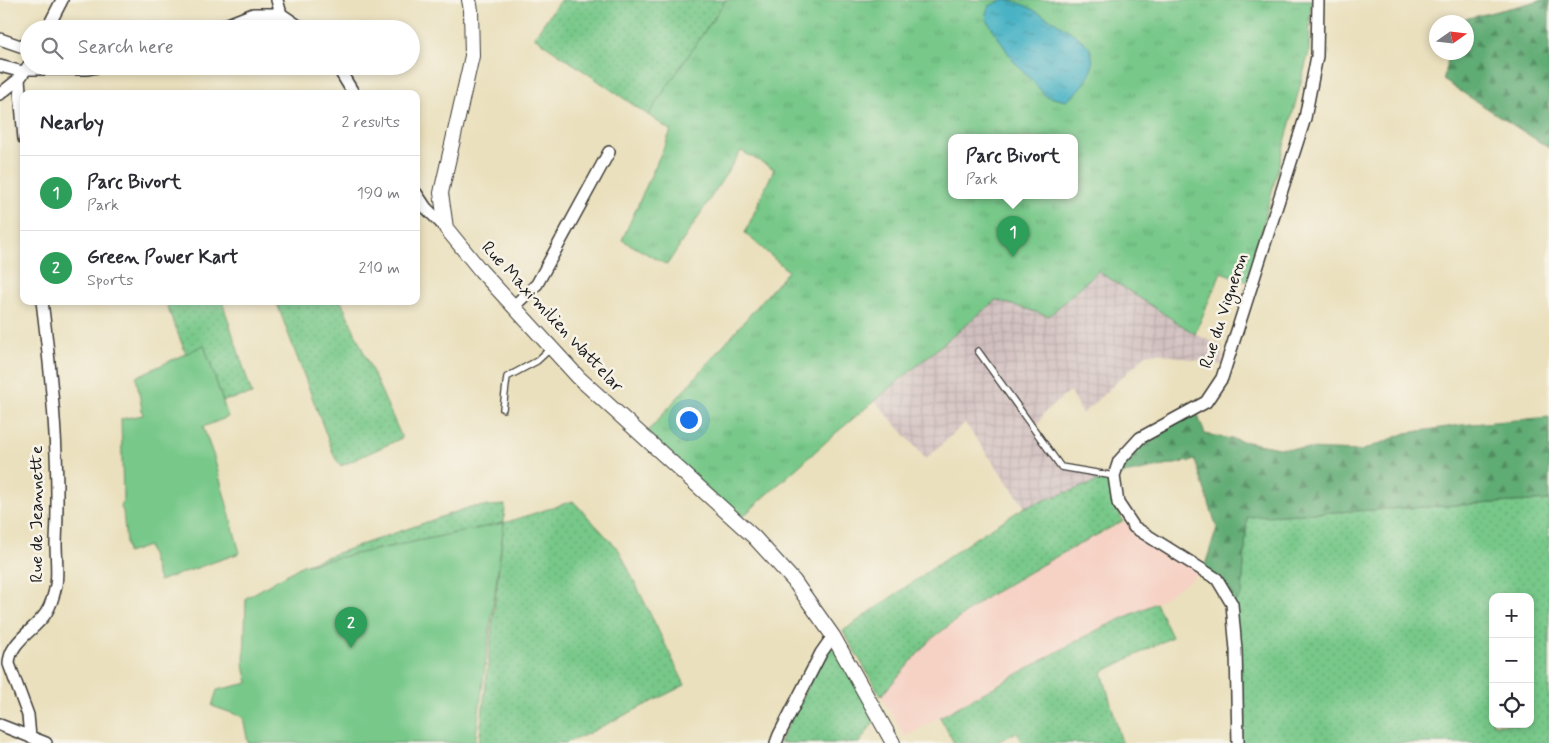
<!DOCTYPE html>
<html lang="en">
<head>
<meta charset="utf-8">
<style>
  body { margin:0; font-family:Mynerve,sans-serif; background:#f2f2f3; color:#2b2b33 }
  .controls { position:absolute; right:15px; bottom:15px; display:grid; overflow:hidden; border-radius:10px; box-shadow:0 2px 8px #0003 }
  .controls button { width:45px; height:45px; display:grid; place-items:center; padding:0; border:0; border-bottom:1px solid #e1e1e2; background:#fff; color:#2b2b33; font:25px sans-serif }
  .compass { position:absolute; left:1429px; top:15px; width:45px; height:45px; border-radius:50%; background:#fff; box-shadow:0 2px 8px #0003; rotate:76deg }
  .you { position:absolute; left:688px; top:419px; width:18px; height:18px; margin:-12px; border:4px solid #fff; border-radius:50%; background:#1a73e8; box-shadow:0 0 0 8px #1a73e833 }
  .badge { display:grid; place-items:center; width:32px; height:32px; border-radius:50%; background:#d93025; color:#fff; font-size:16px; font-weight:700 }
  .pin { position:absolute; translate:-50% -41px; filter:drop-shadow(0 1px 2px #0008) }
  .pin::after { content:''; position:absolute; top:26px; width:18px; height:15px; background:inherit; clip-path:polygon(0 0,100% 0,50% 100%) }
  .popup { position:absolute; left:948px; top:134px; width:130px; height:65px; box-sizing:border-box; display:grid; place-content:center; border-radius:10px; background:#fff; filter:drop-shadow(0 1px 4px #0005); font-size:16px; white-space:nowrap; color:#7c7c81 }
  .popup b { font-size:19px; color:#2b2b33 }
  .popup::after { content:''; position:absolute; left:50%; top:100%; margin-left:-10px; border:10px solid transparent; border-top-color:#fff }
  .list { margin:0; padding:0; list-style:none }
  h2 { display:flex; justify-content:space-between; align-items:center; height:65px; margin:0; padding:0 20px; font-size:21px }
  h2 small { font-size:16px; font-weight:400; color:#7c7c81 }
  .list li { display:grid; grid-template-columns:32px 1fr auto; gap:15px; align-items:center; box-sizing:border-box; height:75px; padding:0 20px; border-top:1px solid #e1e1e2 }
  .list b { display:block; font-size:19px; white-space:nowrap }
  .list p { margin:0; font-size:16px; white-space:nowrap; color:#7c7c81 }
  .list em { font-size:16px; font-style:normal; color:#7c7c81 }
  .icon { flex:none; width:28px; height:28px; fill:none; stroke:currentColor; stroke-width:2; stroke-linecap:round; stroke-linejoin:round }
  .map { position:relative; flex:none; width:1549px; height:743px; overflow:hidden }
  .search { position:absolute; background:#fff; box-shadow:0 2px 8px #0003; left:20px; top:20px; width:400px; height:55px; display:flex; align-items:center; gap:12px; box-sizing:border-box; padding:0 18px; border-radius:28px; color:#7c7c81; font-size:19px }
  .panel { position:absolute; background:#fff; box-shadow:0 2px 8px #0003; left:20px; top:90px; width:400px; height:215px; border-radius:10px }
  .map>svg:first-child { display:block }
</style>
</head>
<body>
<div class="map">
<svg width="1549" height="743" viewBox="0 0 1549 743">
  <defs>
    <pattern id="industrial-grid" width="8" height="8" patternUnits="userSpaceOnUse" patternTransform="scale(1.25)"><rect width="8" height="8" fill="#d1bfbf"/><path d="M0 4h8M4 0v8" fill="none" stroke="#b3a4a4"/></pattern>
    <pattern id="grass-dots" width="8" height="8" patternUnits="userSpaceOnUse" patternTransform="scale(1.25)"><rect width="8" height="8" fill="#77c889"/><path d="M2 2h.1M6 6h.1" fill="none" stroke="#66ab76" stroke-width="1.8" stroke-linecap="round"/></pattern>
    <pattern id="forest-firs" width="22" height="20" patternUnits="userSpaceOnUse" patternTransform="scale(1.25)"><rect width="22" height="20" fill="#61ac75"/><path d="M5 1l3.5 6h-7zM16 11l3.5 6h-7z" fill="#4f8b5f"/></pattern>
    <pattern id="park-tufts" width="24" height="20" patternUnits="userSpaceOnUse" patternTransform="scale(1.25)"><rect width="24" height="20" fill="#77c889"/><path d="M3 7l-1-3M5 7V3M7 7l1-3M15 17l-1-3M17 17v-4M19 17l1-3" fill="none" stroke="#66ab76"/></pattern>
    <pattern id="water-ripples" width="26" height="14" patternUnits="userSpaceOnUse" patternTransform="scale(1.25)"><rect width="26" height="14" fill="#48b3c5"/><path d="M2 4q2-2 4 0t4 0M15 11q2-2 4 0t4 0" fill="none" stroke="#3b919f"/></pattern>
  </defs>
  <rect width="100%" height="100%" fill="#f7f3e8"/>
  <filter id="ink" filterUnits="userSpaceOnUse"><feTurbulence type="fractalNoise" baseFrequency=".02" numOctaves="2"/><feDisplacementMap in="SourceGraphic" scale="10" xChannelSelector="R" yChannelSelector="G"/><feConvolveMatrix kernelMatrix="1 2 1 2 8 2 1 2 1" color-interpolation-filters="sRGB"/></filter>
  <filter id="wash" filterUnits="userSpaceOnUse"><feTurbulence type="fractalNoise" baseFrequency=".0096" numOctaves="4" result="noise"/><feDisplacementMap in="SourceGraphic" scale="20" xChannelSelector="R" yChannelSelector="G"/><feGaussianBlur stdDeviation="1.12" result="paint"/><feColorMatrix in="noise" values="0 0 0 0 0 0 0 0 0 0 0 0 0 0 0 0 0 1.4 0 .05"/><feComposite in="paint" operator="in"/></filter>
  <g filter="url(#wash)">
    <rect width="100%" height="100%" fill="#eae0bd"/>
    <path fill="#f6d2c5" d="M1124,522L1203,571L1156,603L1093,632L905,737L881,696L930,640L988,596L1052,559Z"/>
    <path fill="url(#industrial-grid)" d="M1098,271L1195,334L1222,346V365L1158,353L1146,355L1082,414L1070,391L1044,413L1035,431L1061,467L1114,476L1025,507L965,423L926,459L875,401L996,300L1049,316Z"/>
    <path fill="url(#grass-dots)" stroke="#4a7252" fill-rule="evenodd" d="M560,0H726L648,115L534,37Z
      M165,301H222L252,394L223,401L204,345L186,354Z
      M276,301H341L402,438L341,466L335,458Z
      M1114,476V503L1123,521L1052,559L988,596L930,640L881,696L843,631L977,537L1025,507Z
      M1549,500V743H1237L1232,604L1242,595L1247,517ZM1493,597H1530V724H1493Z
      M573,501L619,550L685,685L583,736L565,743H479L504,523L303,565L470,507L505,505L504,523Z
      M1156,603L1172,637L1102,672L1122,743H1022L1017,732L995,743H954L940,717L1093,632Z
      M833,636L878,716L859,743H779Z"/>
    <path fill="url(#forest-firs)" stroke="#3e6448" d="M1542,0H1549V148L1443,80L1447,67L1448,53L1466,52V22H1452Z
      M1195,408L1205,434L1279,448L1361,451L1406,433L1461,425L1549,417V500L1247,517L1242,595L1232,604L1203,571L1217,528L1195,460L1114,476L1134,445Z"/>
    <path fill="url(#park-tufts)" stroke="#4a7252" fill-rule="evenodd" d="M726,0H1311L1309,52L1248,282L1221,272L1195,334L1098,271L1049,316L996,300L837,432L741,518L643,437L788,271L745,233L774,169L741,151L667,265L622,240L671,131L648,115ZM952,138H1074V196H952Z"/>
    <path fill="#77c889" stroke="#4a7252" d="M204,345L228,417L203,427L214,457L240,553L159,581L148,546L127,553L123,511L121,507L123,500L121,419L143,415L136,377Z
      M504,523L475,743H248L243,717L212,706L217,690L248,683L244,666L246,598L303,565Z"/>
    <path fill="url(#water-ripples)" stroke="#326870" d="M1003,0C1019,0 1033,10 1046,17C1056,22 1086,40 1090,49C1099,70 1082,90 1066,101L1046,96L1012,59L987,20L986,13L989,6Z"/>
  </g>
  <g filter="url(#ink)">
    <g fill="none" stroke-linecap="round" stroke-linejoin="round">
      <defs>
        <path id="service" d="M978,351L1061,467L1114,476
          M503,409L507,377L537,361L551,348"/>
        <path id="minor" d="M277,0L281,14L303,29
          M47,29L62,0
          M215,29L253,14H281
          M0,39L29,49
          M0,66L23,72
          M337,66L354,94
          M27,69H86L102,66
          M0,94L19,79
          M24,139L19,79L29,65
          M416,193L426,208L446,228
          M513,307L537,284L609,152
          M0,725L46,743
          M30,737L28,715L9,664C9,642 35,630 46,613C51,605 54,595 56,585C58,572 56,557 56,543C60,463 52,381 42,301
          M776,743L779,735L821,653L833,636
          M1238,743L1236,650L1232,604L1217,579L1134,527L1118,503L1114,476L1119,461L1140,438L1206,402L1222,378L1305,118L1317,56L1318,0"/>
        <path id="tertiary" d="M469,0L471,10L472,56L441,193L446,228L481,271L579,378L754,537L794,581L833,636L893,743"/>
      </defs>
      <use href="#service" stroke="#3b3934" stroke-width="8"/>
      <use href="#minor" stroke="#3b3934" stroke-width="14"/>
      <use href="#tertiary" stroke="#3b3934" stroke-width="16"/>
      <use href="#service" stroke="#fff" stroke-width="5.5"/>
      <use href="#minor" stroke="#fff" stroke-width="11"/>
      <use href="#tertiary" stroke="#fff" stroke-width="14"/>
    </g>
  </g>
  <g text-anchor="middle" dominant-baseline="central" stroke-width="5" stroke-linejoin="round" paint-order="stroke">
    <g font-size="18" fill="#1c1c1c" stroke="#f7f3e8">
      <text transform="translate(1224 311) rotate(-72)">Rue du Vigneron</text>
      <text transform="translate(552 317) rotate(47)">Rue Maximilien Wattelar</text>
      <text transform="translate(37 514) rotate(-90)">Rue de Jeannette</text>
    </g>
  </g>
</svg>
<div class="controls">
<button>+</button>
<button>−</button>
<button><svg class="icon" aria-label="locate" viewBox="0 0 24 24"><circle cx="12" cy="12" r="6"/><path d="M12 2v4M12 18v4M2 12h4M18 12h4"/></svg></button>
</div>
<svg class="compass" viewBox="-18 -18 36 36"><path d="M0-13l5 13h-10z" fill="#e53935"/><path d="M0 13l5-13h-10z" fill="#7c7c81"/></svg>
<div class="you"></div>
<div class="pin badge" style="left:1013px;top:257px;background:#2e9e5b">1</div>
<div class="popup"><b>Parc Bivort</b>Park</div>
<div class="pin badge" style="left:351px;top:648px;background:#2e9e5b">2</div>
<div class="search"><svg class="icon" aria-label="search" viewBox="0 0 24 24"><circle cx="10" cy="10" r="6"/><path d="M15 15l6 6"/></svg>Search here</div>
<section class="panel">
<h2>Nearby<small>2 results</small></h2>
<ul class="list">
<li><span class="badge" style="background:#2e9e5b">1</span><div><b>Parc Bivort</b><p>Park</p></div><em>190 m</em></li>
<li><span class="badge" style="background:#2e9e5b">2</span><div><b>Green Power Kart</b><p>Sports</p></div><em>210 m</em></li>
</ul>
</section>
</div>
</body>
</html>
